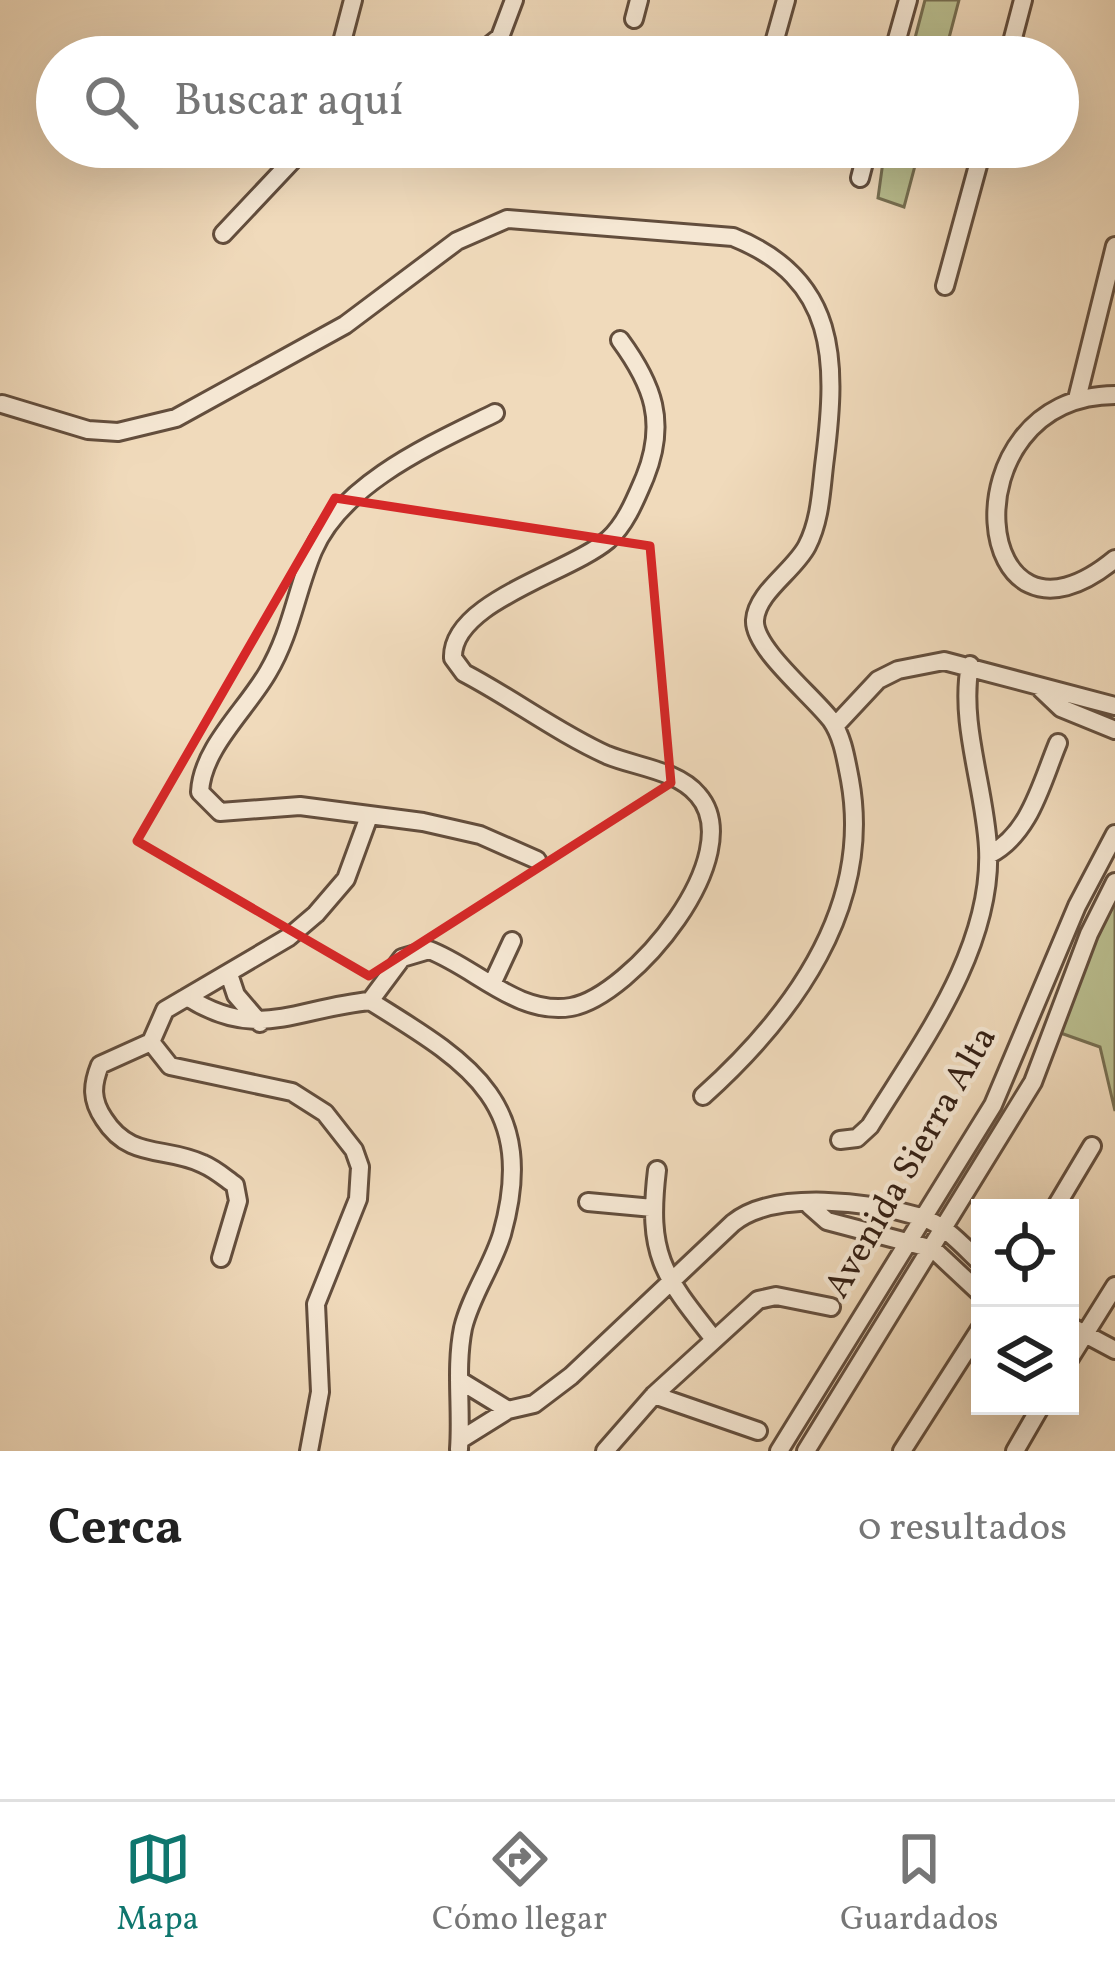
<!DOCTYPE html>
<html lang="es">
<head>
<meta charset="utf-8">
<style>
  body { margin:0; font-family:Vollkorn,serif; background:#f6f6f6; color:#222 }
  .controls { position:absolute; right:36px; bottom:36px; display:grid; overflow:hidden; border-radius:0px; box-shadow:0 12px 48px #0002 }
  .controls button { width:108px; height:108px; display:grid; place-items:center; padding:0; border:0; border-bottom:3px solid #e0e0e0; background:#fff; color:#222; font:60px sans-serif }
  .list { margin:0; padding:0; list-style:none }
  h2 { display:flex; justify-content:space-between; align-items:center; height:156px; margin:0; padding:0 48px; font-size:51px }
  h2 small { font-size:39px; font-weight:400; color:#767676 }
  .icon { flex:none; width:66px; height:66px; fill:none; stroke:currentColor; stroke-width:2; stroke-linecap:round; stroke-linejoin:round }
  .map { position:relative; flex:none; width:1115px; height:1451px; overflow:hidden }
  .search { position:absolute; background:#fff; box-shadow:0 12px 48px #0002; left:36px; right:36px; top:36px; height:132px; display:flex; align-items:center; gap:30px; box-sizing:border-box; padding:0 42px; border-radius:66px; color:#767676; font-size:45px }
  .sheet { height:348px; background:#fff }
  nav { display:flex; justify-content:space-around; align-items:center; box-sizing:border-box; height:168px; border-top:3px solid #e0e0e0; background:#fff; font-size:33px; color:#767676 }
  nav a { display:grid; justify-items:center; gap:6px }
  nav .on { color:#0f766e }
  .map>svg:first-child { display:block }
</style>
</head>
<body>
<div class="map">
<svg width="1115" height="1451" viewBox="0 0 1115 1451">
  <rect width="100%" height="100%" fill="#f0dabb"/>
  <filter id="stains"><feTurbulence type="fractalNoise" baseFrequency=".00167" numOctaves="4"/><feColorMatrix values="0 0 0 0 .2 0 0 0 0 .09 0 0 0 0 .02 0 0 0 .5 -.17"/></filter>
  <radialGradient id="worn" r=".72"><stop offset=".6" stop-color="#630" stop-opacity="0"/><stop offset="1" stop-color="#630" stop-opacity=".3"/></radialGradient>
  <path fill="#babf90" stroke="#776f52" stroke-width="3" d="M925,0H959L944,57H910Z
    M885,147H920L904,207L878,198Z
    M1115,880V1111L1100,1047L1055,1031Z"/>
  <g fill="none" stroke-linecap="round" stroke-linejoin="round">
    <defs>
      <path id="minor" d="M634,19L639,0
        M338,57L353,0
        M475,57L500,37L514,0
        M770,57L786,0
        M892,57L908,0
        M1008,57L1023,0
        M860,178L868,147
        M223,234L305,147
        M945,286L983,147
        M1115,395C944,396 970,679 1115,559
        M1077,399L1115,246
        M2,404L88,430L118,432L176,418L345,325L457,241L507,219L733,237C838,279 837,361 825,458C821,488 821,519 807,546C794,571 757,592 755,620C753,648 813,696 831,720C843,737 846,760 850,780C873,907 792,1016 703,1096
        M495,413C432,444 342,483 313,551C296,592 291,633 268,672C247,709 202,748 200,792L220,812L300,806L423,822L480,835L537,860
        M1041,689L1061,708L1115,730
        M835,726L878,680L898,670L944,661L1115,706
        M989,855C1030,834 1041,784 1058,743
        M229,974L236,995L260,1023
        M492,984L512,941
        M187,997C258,1042 296,1008 370,1001
        M370,1001L402,958L429,950C475,967 518,1016 571,1007C632,996 750,854 698,795C677,770 636,767 607,755C558,733 512,698 464,673L453,658C451,602 569,573 608,540C626,524 636,498 645,477C667,422 653,385 620,340
        M370,1001C468,1062 539,1102 502,1234C492,1267 471,1295 463,1328C455,1368 462,1409 459,1449
        M151,1042L100,1065C92,1085 91,1100 104,1119C130,1160 165,1146 203,1164C215,1169 225,1178 235,1185L238,1201L221,1258
        M840,1140L857,1138L870,1126C920,1045 993,949 988,848C985,788 959,724 970,665
        M657,1170C647,1254 662,1274 713,1338
        M588,1202L653,1208
        M810,1206L827,1221L933,1249L980,1293
        M1055,1208L1092,1146
        M1070,1326L1115,1350
        M1070,1358L1115,1286
        M459,1380L508,1410
        M654,1395L758,1431
        M460,1440L508,1410L534,1404L571,1376L733,1223C775,1189 871,1202 921,1217C945,1225 962,1245 980,1262
        M309,1451L320,1392L316,1304L358,1199L360,1167L354,1150L325,1113L292,1092L170,1066L151,1042L165,1010L289,937L316,914L346,879L368,819
        M605,1451L654,1395L758,1300L776,1296L831,1307
        M779,1451L993,1105L1077,906L1115,834
        M806,1451L1033,1082L1089,934L1115,882
        M902,1451L980,1329
        M1015,1451L1041,1406"/>
    </defs>
    <use href="#minor" stroke="#634e3d" stroke-width="22"/>
    <use href="#minor" stroke="#f5e7d3" stroke-width="16"/>
  </g>
  <path fill="none" stroke="#d62828" stroke-width="9" stroke-linejoin="round" d="M335,498L650,546L671,783L369,976L137,841Z"/>
  <g text-anchor="middle" dominant-baseline="central" stroke-width="9" stroke-linejoin="round" paint-order="stroke">
    <g font-size="36" fill="#341f13" stroke="#f5e7d3">
      <text transform="translate(912 1163) rotate(-60)">Avenida Sierra Alta</text>
    </g>
  </g>
  <rect width="100%" height="100%" filter="url(#stains)"/>
  <rect width="100%" height="100%" fill="url(#worn)"/>
</svg>
<div class="controls">
<button><svg class="icon" aria-label="locate" viewBox="0 0 24 24"><circle cx="12" cy="12" r="6"/><path d="M12 2v4M12 18v4M2 12h4M18 12h4"/></svg></button>
<button><svg class="icon" aria-label="layers" viewBox="0 0 24 24"><path d="M12 4l9 5-9 5-9-5zM3 14l9 5 9-5"/></svg></button>
</div>
<div class="search"><svg class="icon" aria-label="search" viewBox="0 0 24 24"><circle cx="10" cy="10" r="6"/><path d="M15 15l6 6"/></svg>Buscar aquí</div>
</div>
<section class="sheet">
<h2>Cerca<small>0 resultados</small></h2>
<ul class="list">
</ul>
</section>
<nav>
<a class="on"><svg class="icon" aria-label="map" viewBox="0 0 24 24"><path d="M3 6l6-2 6 2 6-2v14l-6 2-6-2-6 2zM9 4v14M15 6v14"/></svg>Mapa</a>
<a><svg class="icon" aria-label="directions" viewBox="0 0 24 24"><path d="M12 3l9 9-9 9-9-9zM9 14v-3h6M13 9l2 2-2 2"/></svg>Cómo llegar</a>
<a><svg class="icon" aria-label="saved" viewBox="0 0 24 24"><path d="M7 4h10v16l-5-4-5 4z"/></svg>Guardados</a>
</nav>
</body>
</html>
